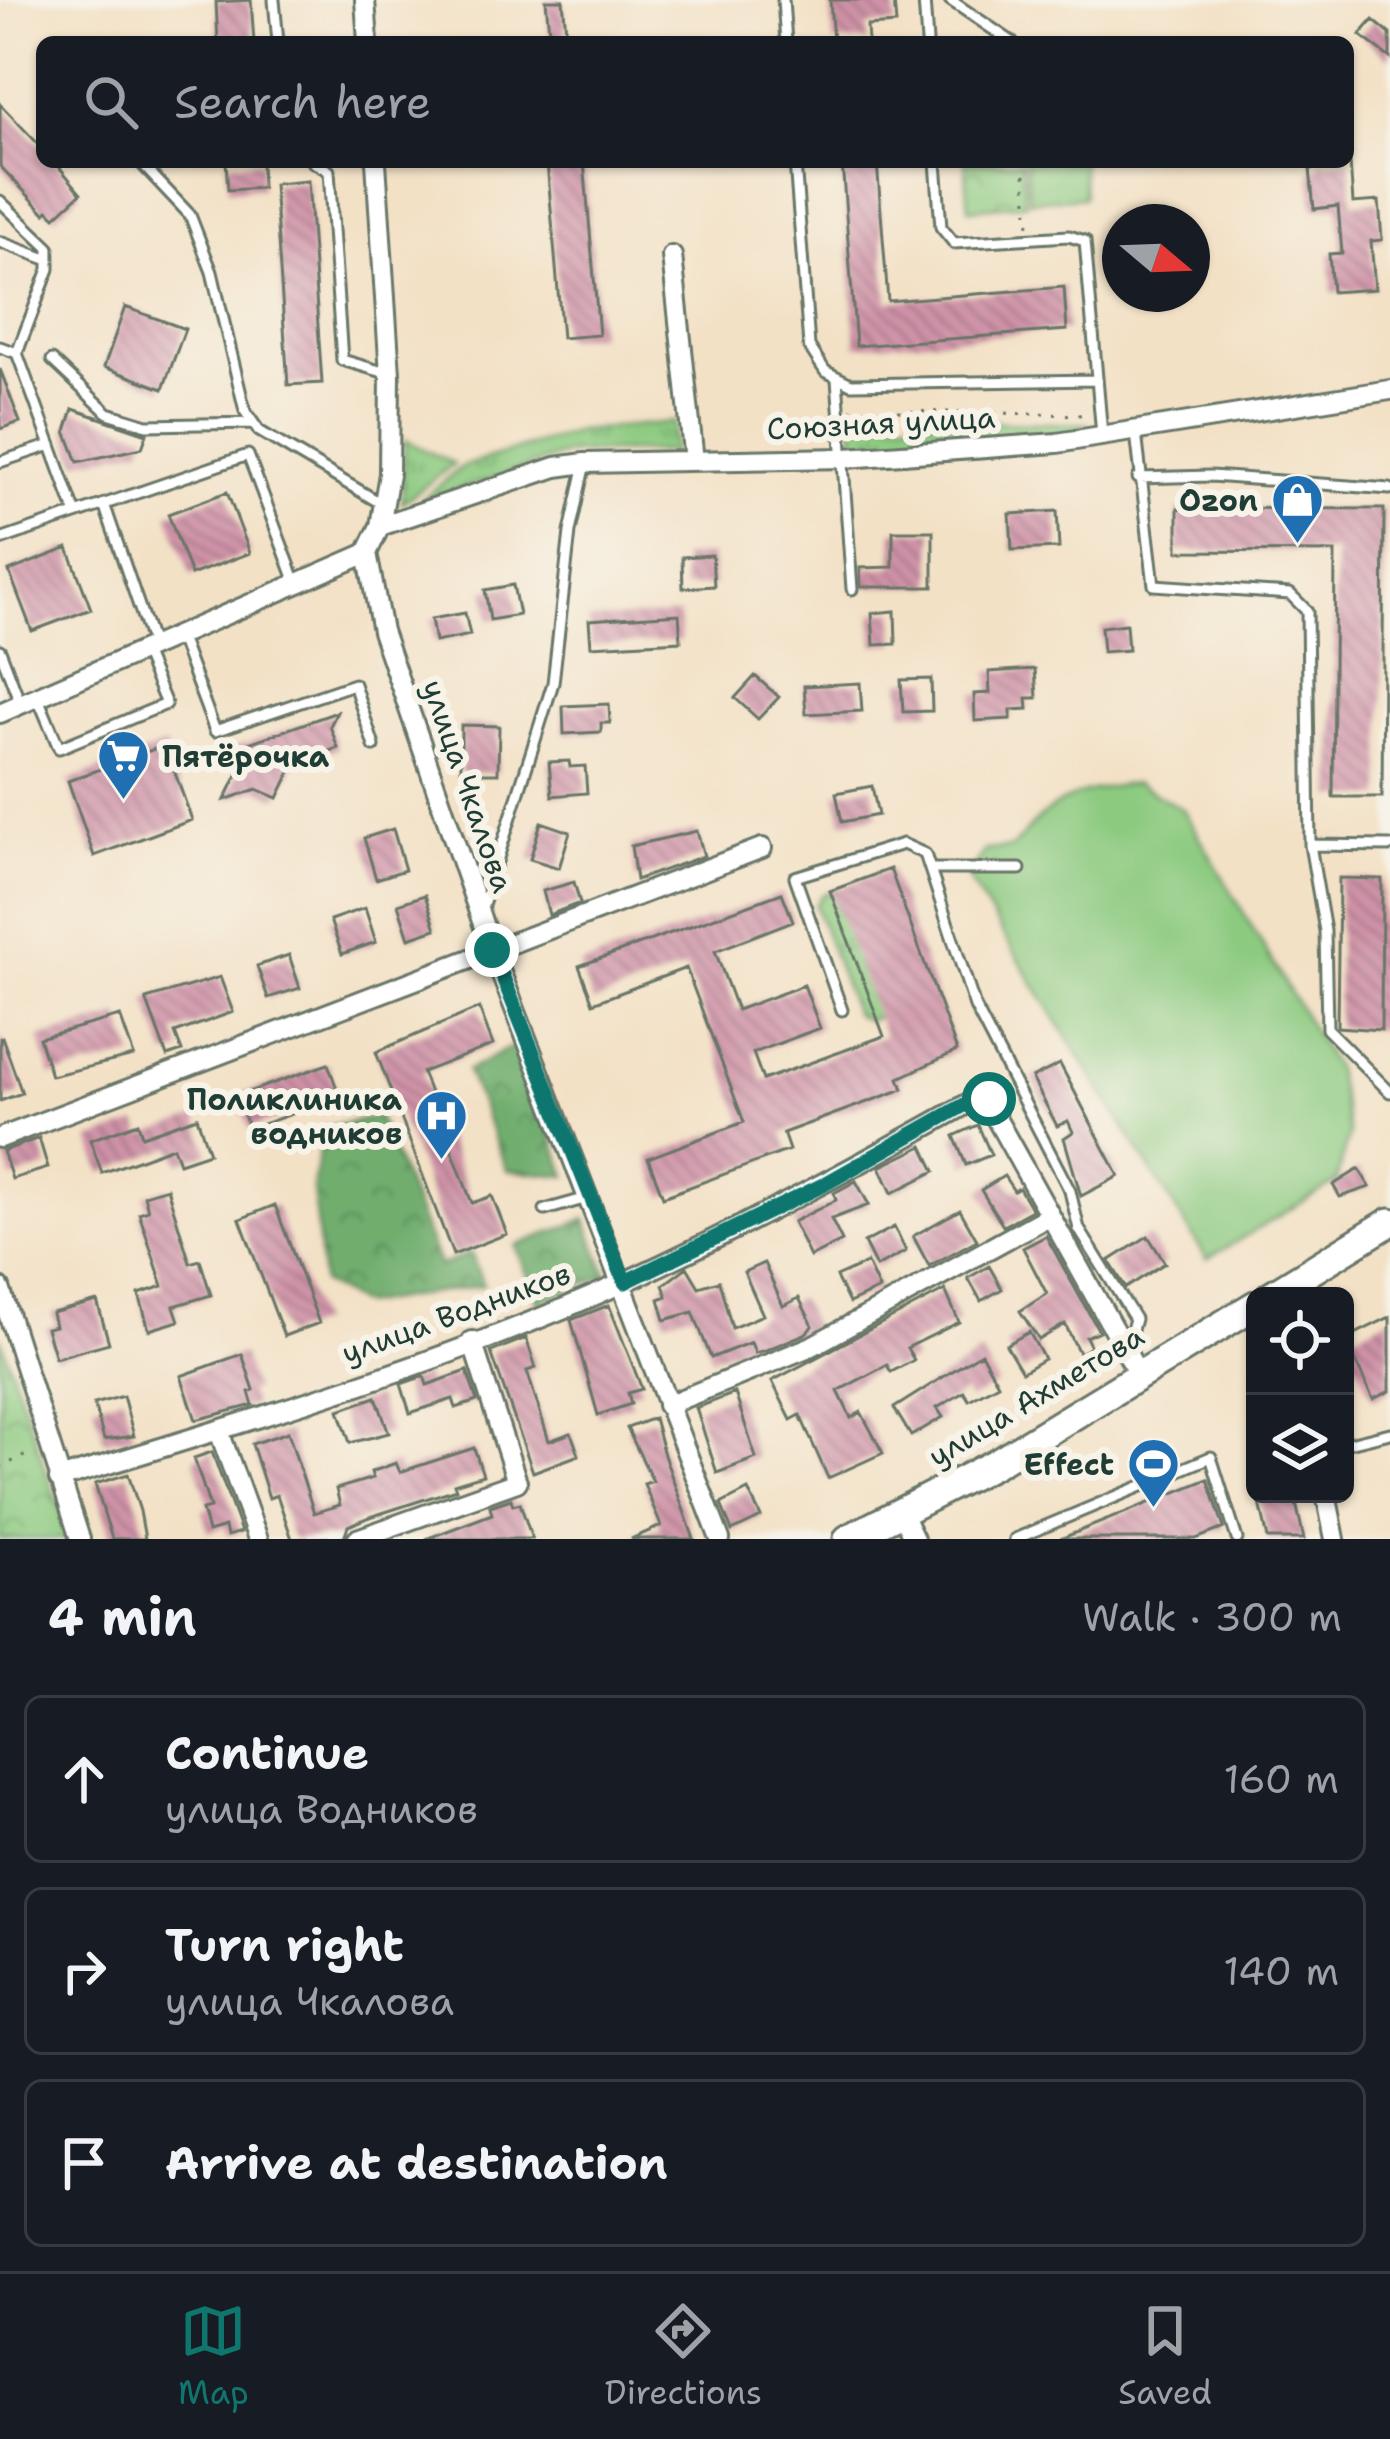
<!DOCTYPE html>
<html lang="en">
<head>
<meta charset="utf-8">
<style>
  body { margin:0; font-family:"Shantell Sans",sans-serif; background:#242831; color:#f1f3f6 }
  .controls { position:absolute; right:36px; bottom:36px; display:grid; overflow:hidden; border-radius:18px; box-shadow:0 3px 9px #0004 }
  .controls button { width:108px; height:108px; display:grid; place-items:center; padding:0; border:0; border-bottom:3px solid #363941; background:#171b24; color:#f1f3f6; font:60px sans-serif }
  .compass { position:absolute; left:1102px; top:204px; width:108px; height:108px; border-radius:50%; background:#171b24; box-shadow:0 3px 9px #0004; rotate:109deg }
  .stop { position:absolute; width:36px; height:36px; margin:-27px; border:9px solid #0f766e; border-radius:50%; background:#fff }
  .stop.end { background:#0f766e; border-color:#fff; box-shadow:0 3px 12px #0008 }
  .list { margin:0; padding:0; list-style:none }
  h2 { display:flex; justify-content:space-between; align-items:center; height:156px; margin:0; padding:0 48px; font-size:51px }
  h2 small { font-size:39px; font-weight:400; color:#9ea1a6 }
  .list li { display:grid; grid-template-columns:78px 1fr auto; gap:36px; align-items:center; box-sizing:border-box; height:168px; margin:0 24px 24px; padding:0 24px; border:3px solid #363941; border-radius:18px }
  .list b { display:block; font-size:45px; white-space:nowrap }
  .list p { margin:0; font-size:39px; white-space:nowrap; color:#9ea1a6 }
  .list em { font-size:39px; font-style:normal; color:#9ea1a6 }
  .icon { flex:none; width:66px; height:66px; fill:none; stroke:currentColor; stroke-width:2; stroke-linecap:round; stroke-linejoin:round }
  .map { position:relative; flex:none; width:1390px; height:1539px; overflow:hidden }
  .search { position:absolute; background:#171b24; box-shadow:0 3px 9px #0004; left:36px; right:36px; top:36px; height:132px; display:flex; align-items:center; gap:30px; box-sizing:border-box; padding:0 42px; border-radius:18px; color:#9ea1a6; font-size:45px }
  .sheet { height:732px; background:#171b24 }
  nav { display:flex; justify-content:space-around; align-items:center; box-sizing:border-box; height:168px; border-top:3px solid #363941; background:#171b24; font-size:33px; color:#9ea1a6 }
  nav a { display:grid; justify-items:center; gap:6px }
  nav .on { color:#0f766e }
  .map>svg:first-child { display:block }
</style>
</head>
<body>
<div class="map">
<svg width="1390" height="1539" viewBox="0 0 1390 1539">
  <defs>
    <pattern id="grass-tufts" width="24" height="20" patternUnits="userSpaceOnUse" patternTransform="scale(3)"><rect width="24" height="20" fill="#8cca80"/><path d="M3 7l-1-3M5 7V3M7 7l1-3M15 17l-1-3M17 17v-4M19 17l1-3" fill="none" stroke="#72a56a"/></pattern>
    <pattern id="forest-crowns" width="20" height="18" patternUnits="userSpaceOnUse" patternTransform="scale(3)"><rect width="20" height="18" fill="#71ae6e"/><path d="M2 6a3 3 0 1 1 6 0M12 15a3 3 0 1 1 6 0" fill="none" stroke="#5c8f5b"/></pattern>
    <pattern id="park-crowns" width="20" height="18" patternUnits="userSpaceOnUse" patternTransform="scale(3)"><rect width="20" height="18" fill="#8cca80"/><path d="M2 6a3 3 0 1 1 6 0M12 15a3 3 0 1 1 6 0" fill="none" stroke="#72a56a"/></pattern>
    <pattern id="building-back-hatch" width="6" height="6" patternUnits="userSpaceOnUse" patternTransform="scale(3)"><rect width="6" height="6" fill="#cf92a7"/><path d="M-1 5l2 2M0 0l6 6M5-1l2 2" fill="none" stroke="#a77889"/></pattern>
  </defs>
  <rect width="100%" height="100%" fill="#f7f3e8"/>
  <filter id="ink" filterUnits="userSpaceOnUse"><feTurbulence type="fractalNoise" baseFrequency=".00833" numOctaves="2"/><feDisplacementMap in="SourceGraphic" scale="24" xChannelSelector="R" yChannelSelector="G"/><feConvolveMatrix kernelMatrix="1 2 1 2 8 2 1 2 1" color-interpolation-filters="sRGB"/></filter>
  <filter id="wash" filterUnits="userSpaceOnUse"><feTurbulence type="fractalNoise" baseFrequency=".004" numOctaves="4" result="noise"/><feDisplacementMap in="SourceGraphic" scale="48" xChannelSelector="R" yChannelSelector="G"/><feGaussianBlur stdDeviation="2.7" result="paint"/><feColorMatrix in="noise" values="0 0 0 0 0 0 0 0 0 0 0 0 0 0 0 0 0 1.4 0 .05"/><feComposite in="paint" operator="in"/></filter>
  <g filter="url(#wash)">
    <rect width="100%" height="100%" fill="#f3e1c6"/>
    <path fill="url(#grass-tufts)" stroke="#56845a" stroke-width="3" d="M852,419L1087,424L1072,435L863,447L855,442Z
      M674,422L673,451L570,453L419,502L463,466L579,431Z
      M405,440L454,464L402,503Z
      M836,889L883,1016L866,1020L855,1014L815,906L822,895Z"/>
    <path fill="url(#forest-crowns)" stroke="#487651" stroke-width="3" d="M517,1044L567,1176L507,1170L467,1071Z
      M378,1117L440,1266L471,1253L483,1285L361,1305L322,1283L313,1188L323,1128Z
      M586,1219L607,1275L538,1302L516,1246Z"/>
    <path fill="url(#park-crowns)" stroke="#56845a" stroke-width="3" d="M965,162H1022L1025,204L969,209Z
      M0,1337L70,1539H0Z"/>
    <path fill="#8cca80" stroke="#56845a" stroke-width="3" d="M1026,162H1082L1084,197L1029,201Z
      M1136,783L1183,809L1335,1069L1349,1135L1336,1182L1207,1259L967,877L985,850L1012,848C1053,798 1073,792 1136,783Z"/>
    <g id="blocks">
      <path fill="url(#building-back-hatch)" d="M251,0L254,42H218L216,2Z
        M546,0H563L567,42H550Z
        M830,0H894L896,24L867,26L868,42H833Z
        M1373,20L1390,34V58L1360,35Z
        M0,104L42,148V162H55L81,193L55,217L48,210L45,213L0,166Z
        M226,162H261L262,188L228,190Z
        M547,162H584L599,335L562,338Z
        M842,162H877L888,301L1064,287L1067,330L856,346Z
        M1319,162H1350L1353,203L1379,201L1382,240L1371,241L1375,289L1332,292L1329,254L1342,253L1338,206L1314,209L1310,169L1320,168Z
        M308,181L322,383L288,385L274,184Z
        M125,307L185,329L163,389L104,367Z
        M0,369L20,422L0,429Z
        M73,409L147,434L142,448L78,462L66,431Z
        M227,492L250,553L191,575L168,514Z
        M1178,508L1384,509L1382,797H1333L1335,552L1178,551Z
        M1057,511L1059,548L1012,550L1010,514Z
        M893,531H933V587H861L860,568L893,567Z
        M68,548L91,609L32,631L9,571Z
        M712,555L714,586L683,588L682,557Z
        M513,585L519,615L490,620L485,590Z
        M895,611L896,644L874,645L872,613Z
        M465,613L470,635L435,642L431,619Z
        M679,614L681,641L591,646L589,620Z
        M1126,624L1128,650L1103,652L1101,627Z
        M1035,669L1037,698H1027L1028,709L1011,710V719L975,721L974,694L990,693L989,672Z
        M755,676L779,697L758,719L735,698Z
        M931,679L932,711L903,712L901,680Z
        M860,683L862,711L806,714L804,686Z
        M609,704L610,723H601V732L564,734L563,706Z
        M337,712L330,726L338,748L295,763L278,798L257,789L225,800L240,769L231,765L226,751Z
        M461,725L499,726L498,773H461Z
        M165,745L192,820L94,856L68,781Z
        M569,761L570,767L585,766L587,793L552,796L549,762Z
        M872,786L878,815L842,822L836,793Z
        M541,822L570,832L559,868L530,859Z
        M393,829L405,870L376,879L364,838Z
        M697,831L704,856L636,880L631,846Z
        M890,869L957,1051L899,1078L903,1089L783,1133L789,1150L663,1197L648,1158L744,1122L686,968L593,1003L579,966L782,893L793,921L715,951L737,1010L804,985L820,1028L753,1053L763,1080L884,1036L830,891Z
        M1339,878L1382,879L1381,1030L1337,1027Z
        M574,882L580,903L549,915L543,891Z
        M425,895L436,929L409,938L398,904Z
        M365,908L376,942L342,954L330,920Z
        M289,955L300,988L268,998L257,966Z
        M220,977L233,1012L175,1033L182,1051L167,1056L146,999Z
        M479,1008L493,1045L422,1072L472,1203L492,1196L507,1234L453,1255L376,1052Z
        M120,1016L134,1056L51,1076L39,1038Z
        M2,1037L22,1093L0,1101V1038Z
        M328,1064L340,1097L249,1129L237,1096Z
        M1060,1064L1119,1176L1081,1196L1064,1138L1073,1132L1068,1121L1057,1126L1032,1078Z
        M197,1117L209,1153L179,1163L173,1147L102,1173L90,1140L138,1123L142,1136Z
        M978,1125L991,1155L966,1165L954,1136Z
        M39,1138L48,1168L12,1179L3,1151Z
        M923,1146L935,1171L892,1193L880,1167Z
        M1359,1169L1370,1187L1340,1197L1333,1185Z
        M1004,1176L1014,1191L1019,1188L1032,1210L1003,1226L981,1190Z
        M856,1181L869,1205L831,1219L842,1241L810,1257L793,1222L836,1200L834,1193Z
        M167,1188L190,1263L200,1260L211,1295L174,1306L179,1321L149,1330L139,1294L163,1286L139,1213L148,1210L144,1195Z
        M275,1205L319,1323L284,1336L240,1219Z
        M960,1210L977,1240L929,1266L913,1236Z
        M894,1227L906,1251L876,1267L864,1243Z
        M1046,1236L1099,1331L1086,1337L1091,1347L1079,1353L1065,1324L1039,1340L1020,1311L1047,1294L1023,1248Z
        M1148,1236L1165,1263L1126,1288L1109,1261Z
        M764,1263L783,1306L799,1298L813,1326L805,1334L766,1350L755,1353L751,1342L711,1358L693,1312L665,1320L659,1299L667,1296L663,1285L687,1267L699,1287L719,1281L732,1328L763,1315L744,1272Z
        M867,1263L879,1289L849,1303L836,1277Z
        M989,1266L1002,1289L981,1301L968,1278Z
        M945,1290L959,1322L907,1348L914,1360L891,1372L887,1365L838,1391L851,1418L861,1412L883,1453L828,1478L800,1415L791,1420L772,1381Z
        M97,1301L109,1343L55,1358L46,1328L55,1326L52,1313Z
        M609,1305L642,1389L628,1393L631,1404L598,1415L571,1320Z
        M1390,1317V1391L1373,1399L1345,1339Z
        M1029,1332L1044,1359L1022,1372L1006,1345Z
        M526,1338L536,1368L527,1371L549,1441L571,1433L579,1455L533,1472L491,1352Z
        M981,1353L998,1384L969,1400L964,1392L937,1408L943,1417L911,1436L894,1408Z
        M242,1354L254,1390L249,1392L253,1405L196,1420L181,1376Z
        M467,1371L477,1401L456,1408L453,1399L410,1413L401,1384L424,1376L427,1385Z
        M735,1393L756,1458L717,1473L696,1408Z
        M123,1396L134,1436L104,1440L94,1404Z
        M376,1397L389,1433L350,1443L339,1410Z
        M654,1418L664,1455L694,1539H631L661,1526L644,1484L653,1481L627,1428Z
        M288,1432L314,1513L340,1505L336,1489L373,1478L371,1472L396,1463L400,1472L474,1448L483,1475L454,1484L456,1489L367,1518L348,1526L344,1537L292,1539L277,1495L269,1498L252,1444Z
        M212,1452L241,1532L227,1536L225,1527L208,1532L202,1510L210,1508L194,1458Z
        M128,1474L140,1511L145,1539H112L95,1484Z
        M1208,1479L1224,1528L1196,1539H1060Z
        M748,1490L761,1517L732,1531L721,1504Z
        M1258,1494H1294L1304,1539H1268Z
        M511,1499L513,1505L520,1503L532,1539H426L492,1514L490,1506Z"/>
    </g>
  </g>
  <g filter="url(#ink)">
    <use href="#blocks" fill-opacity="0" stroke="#697667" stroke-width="3"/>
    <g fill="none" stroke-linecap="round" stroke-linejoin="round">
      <defs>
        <path id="lane" d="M274,0L278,42
          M783,0L786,42
          M924,0L927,42
          M950,0L1012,42
          M140,162L190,215L212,272L245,411L259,431L382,504
          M313,162L329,171L342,360L390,374
          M795,162L809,346L825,371L851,384L1097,380
          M936,162L941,227L954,243L1069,236L1085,241L1102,435
          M0,201L49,248V269L17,353
          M0,242L49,260
          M0,347L17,353L76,514
          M52,360L108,413L147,425L253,423
          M837,379L852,589
          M1136,433L1154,585L1290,594L1307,611L1310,845L1325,931L1327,1029L1390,1092
          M0,462L51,445
          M1138,478L1211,476L1390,489
          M104,504L153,647
          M0,540L248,455L295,580
          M179,635L215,731L354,684L374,746
          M0,650L21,705
          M38,698L59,748L166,704L144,652
          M1310,845L1390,846
          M930,869H1020
          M481,912L553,683L570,532L585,463
          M842,1010L795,877L903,844L925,854L975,1007L1070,1191L1079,1229L1135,1319L1127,1347
          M545,1210L591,1197
          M1345,1444L1390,1433
          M1015,1539L1211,1457L1237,1539"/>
        <path id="street" d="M365,0L368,42
          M376,162L390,374L389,474L380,526L367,553L382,631L492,950L720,1539
          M672,256L694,461
          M380,526L556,467L585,463L846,458L1057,443L1390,390
          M0,713L367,553
          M0,1138L762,848
          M0,1288L80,1539
          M667,1405L812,1346L1047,1217
          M219,1431L258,1539
          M59,1479C249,1421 446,1363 627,1281C749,1225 866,1161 983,1095L1139,1375
          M1326,1494L1335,1539
          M901,1512L914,1539
          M357,1539L517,1482L472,1341"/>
        <path id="secondary" d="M1270,1296L1390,1222
          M848,1539L994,1464L1255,1305"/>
      </defs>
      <use href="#lane" stroke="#697667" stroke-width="15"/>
      <use href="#street" stroke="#697667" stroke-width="24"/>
      <use href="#secondary" stroke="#697667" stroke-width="33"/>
      <path stroke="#697667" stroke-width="3" stroke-dasharray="3 9" stroke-linecap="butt" d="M1024,162L1029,226
        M850,410L1086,415
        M0,1467L31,1453"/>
      <use href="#lane" stroke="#fff" stroke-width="9"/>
      <use href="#street" stroke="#fff" stroke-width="18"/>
      <use href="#secondary" stroke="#fff" stroke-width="27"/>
    </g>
  </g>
  <g fill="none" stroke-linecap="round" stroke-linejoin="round" filter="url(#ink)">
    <path stroke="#0f766e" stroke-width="15" d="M492,950L625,1282L823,1185L982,1095L989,1099"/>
  </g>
  <defs>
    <symbol id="shop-pin" viewBox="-11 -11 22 30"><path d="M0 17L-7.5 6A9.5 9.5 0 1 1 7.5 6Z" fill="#1f6fb2" stroke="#f7f3e8"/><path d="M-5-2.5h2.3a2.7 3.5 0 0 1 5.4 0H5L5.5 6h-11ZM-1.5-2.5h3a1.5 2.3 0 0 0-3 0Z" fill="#fff"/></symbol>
    <symbol id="supermarket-pin" viewBox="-11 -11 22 30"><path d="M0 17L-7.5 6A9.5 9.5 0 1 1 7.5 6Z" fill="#1f6fb2" stroke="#f7f3e8"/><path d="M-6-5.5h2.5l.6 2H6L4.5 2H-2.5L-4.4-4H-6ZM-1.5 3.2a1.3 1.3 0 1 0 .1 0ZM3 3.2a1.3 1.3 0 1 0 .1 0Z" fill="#fff"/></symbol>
    <symbol id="hospital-pin" viewBox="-11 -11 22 30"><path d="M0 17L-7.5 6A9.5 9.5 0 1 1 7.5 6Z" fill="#1f6fb2" stroke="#f7f3e8"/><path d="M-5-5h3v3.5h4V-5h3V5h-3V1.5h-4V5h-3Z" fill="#fff"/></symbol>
    <symbol id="stadium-pin" viewBox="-11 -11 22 30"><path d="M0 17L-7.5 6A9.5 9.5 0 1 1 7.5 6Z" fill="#1f6fb2" stroke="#f7f3e8"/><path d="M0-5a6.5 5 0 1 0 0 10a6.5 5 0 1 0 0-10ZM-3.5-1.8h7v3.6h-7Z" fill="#fff"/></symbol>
  </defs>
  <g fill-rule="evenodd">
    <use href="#shop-pin" x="1268" y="470" width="59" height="81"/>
    <use href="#supermarket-pin" x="94" y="726" width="59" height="81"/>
    <use href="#hospital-pin" x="412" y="1086" width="59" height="81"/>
    <use href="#stadium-pin" x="1124" y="1434" width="59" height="81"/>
  </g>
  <g text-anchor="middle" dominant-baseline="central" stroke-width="12" stroke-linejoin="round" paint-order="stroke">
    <g font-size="30" fill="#1f3d34" stroke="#f7f3e8">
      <text transform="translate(881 423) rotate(-3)">Союзная улица</text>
      <text transform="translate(468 786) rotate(71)">улица Чкалова</text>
      <text transform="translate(456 1313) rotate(-20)">улица Водников</text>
      <text transform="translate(1036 1396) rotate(-31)">улица Ахметова</text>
    </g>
    <g font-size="30" font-weight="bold" fill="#1f3d34" stroke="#f7f3e8" text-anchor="end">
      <text x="1258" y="500">Ozon</text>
      <text x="162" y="756" text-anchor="start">Пятёрочка</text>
      <text x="402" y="1099">Поликлиника<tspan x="402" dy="34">водников</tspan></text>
      <text x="1114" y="1464">Effect</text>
    </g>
  </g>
</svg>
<div class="controls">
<button><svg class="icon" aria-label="locate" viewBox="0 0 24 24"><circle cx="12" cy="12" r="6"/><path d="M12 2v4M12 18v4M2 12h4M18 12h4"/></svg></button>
<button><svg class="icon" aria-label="layers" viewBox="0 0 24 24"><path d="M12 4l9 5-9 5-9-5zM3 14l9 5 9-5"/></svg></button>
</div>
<svg class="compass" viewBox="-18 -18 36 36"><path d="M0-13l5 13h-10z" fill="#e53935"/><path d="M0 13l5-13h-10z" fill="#9ea1a6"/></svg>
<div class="stop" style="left:989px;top:1099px"></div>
<div class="stop end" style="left:492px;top:950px"></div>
<div class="search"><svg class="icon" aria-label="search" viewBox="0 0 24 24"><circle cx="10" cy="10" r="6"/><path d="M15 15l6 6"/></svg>Search here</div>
</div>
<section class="sheet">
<h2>4 min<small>Walk · 300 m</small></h2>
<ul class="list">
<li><svg class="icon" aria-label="ahead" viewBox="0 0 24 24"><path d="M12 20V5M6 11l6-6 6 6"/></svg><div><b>Continue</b><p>улица Водников</p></div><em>160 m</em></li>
<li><svg class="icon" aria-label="right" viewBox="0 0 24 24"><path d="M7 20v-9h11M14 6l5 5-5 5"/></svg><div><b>Turn right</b><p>улица Чкалова</p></div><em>140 m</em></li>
<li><svg class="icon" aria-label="arrive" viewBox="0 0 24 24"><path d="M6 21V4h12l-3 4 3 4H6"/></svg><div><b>Arrive at destination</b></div></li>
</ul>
</section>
<nav>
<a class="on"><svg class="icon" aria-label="map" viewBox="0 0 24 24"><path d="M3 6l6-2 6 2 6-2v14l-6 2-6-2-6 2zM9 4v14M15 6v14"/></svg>Map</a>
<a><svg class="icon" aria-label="directions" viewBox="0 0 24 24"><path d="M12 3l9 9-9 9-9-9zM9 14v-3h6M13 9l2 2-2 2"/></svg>Directions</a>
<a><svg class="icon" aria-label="saved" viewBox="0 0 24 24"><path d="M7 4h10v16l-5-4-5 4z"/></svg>Saved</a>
</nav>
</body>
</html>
